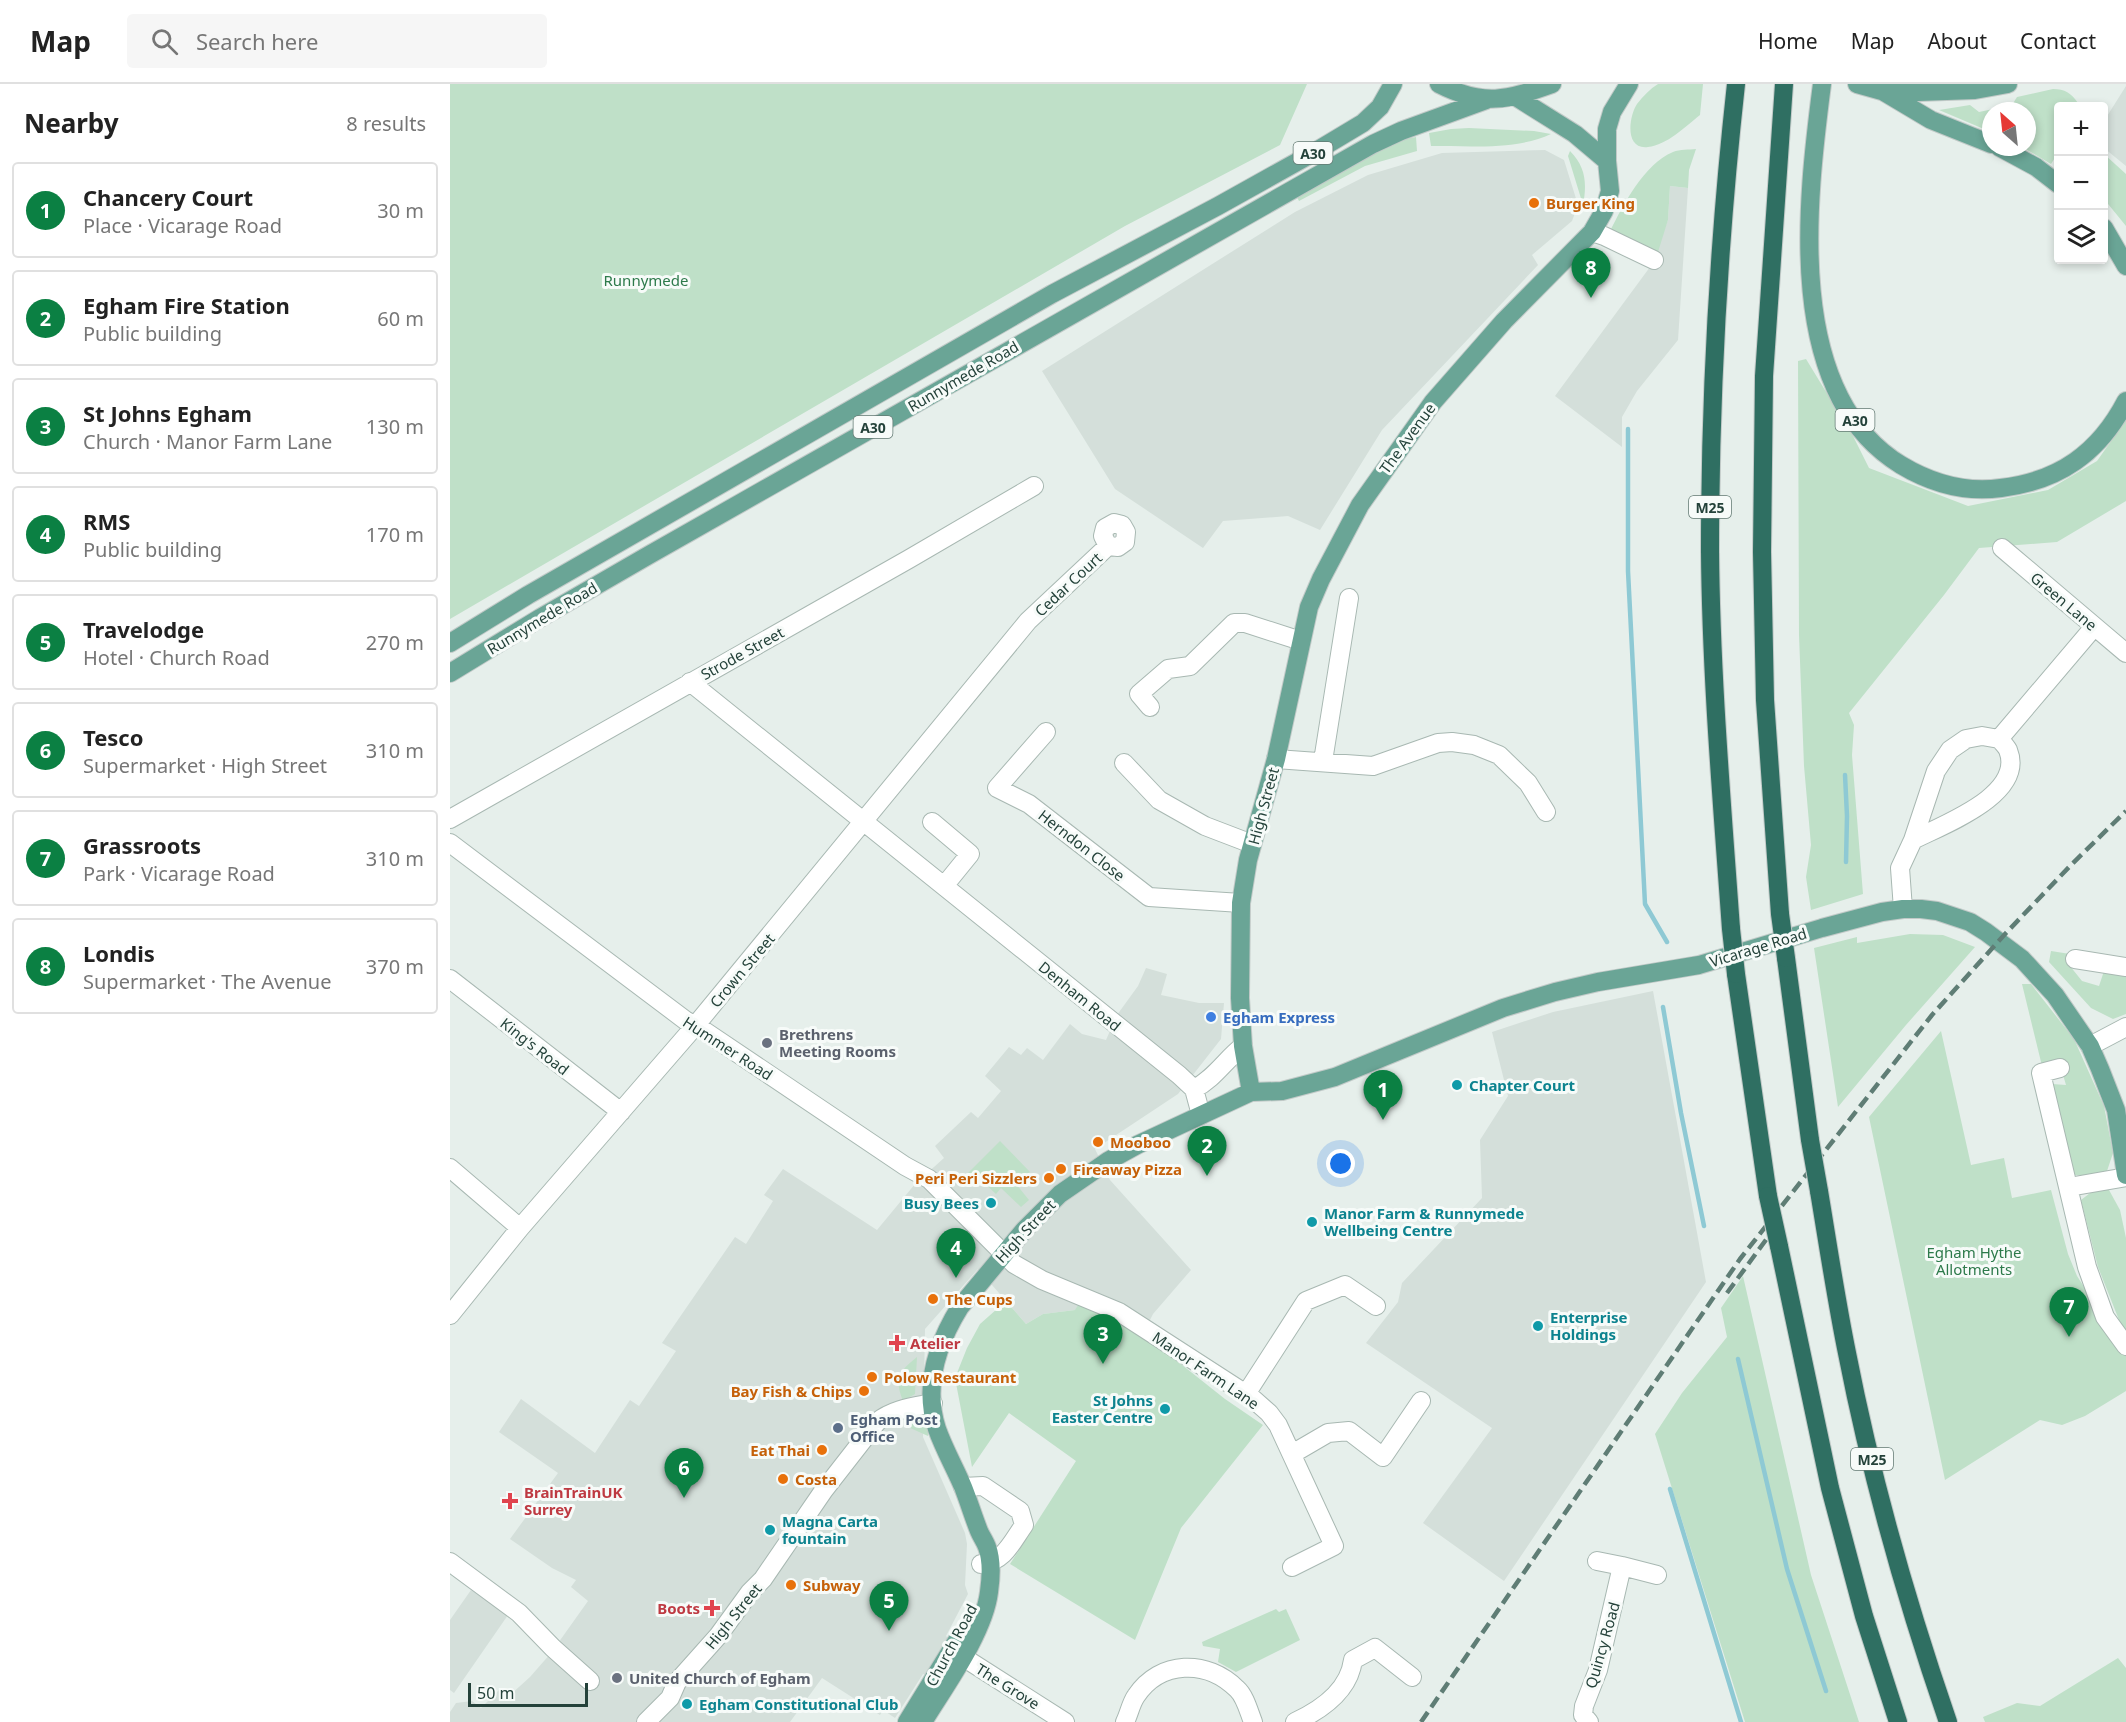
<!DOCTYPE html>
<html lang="en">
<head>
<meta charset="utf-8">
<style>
  body { margin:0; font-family:"Noto Sans",sans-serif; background:#f6f6f6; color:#222 }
  .controls { position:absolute; right:18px; top:18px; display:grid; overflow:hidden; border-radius:6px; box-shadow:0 3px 9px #0003 }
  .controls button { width:54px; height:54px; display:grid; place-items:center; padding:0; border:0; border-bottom:2px solid #e0e0e0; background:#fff; color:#222; font:30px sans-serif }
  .compass { position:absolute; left:1532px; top:18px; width:54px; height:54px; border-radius:50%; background:#fff; box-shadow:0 3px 9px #0003; rotate:333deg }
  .scale { position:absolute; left:18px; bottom:15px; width:120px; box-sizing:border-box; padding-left:6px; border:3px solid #24423a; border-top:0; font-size:16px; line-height:21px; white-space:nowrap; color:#24423a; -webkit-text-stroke:4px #f7fbf9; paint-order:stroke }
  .you { position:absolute; left:891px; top:1080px; width:21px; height:21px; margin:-15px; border:4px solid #fff; border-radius:50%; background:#1a73e8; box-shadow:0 0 0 9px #1a73e833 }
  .badge { display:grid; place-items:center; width:39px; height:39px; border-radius:50%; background:#0b8043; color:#fff; font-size:20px; font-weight:700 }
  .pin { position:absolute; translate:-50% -50px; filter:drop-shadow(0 2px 3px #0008) }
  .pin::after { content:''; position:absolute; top:32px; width:21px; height:18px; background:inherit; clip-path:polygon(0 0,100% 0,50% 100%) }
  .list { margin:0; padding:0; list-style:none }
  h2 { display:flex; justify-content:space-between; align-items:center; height:78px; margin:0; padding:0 24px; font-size:26px }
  h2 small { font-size:20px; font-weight:400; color:#767676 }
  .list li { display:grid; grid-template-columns:39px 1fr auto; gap:18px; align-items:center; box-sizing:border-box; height:96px; margin:0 12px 12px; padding:0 12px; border:2px solid #e0e0e0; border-radius:6px }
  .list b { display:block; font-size:22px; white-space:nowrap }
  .list p { margin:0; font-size:20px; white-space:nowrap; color:#767676 }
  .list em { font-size:20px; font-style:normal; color:#767676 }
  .icon { flex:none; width:33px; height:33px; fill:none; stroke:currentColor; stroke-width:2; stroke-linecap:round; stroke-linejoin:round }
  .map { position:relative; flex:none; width:1676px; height:1638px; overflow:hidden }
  header { display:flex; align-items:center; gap:36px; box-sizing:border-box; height:84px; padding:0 30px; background:#fff; border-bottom:2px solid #e0e0e0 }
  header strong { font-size:28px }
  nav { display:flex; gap:33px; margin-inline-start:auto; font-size:21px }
  .search { width:420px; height:54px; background:#f6f6f6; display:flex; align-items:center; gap:15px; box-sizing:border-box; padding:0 21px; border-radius:6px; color:#767676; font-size:22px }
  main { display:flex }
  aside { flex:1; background:#fff }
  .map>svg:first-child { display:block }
</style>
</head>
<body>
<header>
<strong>Map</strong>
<div class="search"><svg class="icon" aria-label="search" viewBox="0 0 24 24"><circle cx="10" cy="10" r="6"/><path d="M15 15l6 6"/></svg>Search here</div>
<nav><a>Home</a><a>Map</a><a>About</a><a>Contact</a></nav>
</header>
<main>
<aside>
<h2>Nearby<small>8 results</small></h2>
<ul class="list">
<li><span class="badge">1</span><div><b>Chancery Court</b><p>Place · Vicarage Road</p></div><em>30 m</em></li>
<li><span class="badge">2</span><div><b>Egham Fire Station</b><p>Public building</p></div><em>60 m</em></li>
<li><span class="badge">3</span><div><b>St Johns Egham</b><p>Church · Manor Farm Lane</p></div><em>130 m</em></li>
<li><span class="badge">4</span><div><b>RMS</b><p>Public building</p></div><em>170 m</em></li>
<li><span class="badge">5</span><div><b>Travelodge</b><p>Hotel · Church Road</p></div><em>270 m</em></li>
<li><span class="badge">6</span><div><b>Tesco</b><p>Supermarket · High Street</p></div><em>310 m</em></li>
<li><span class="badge">7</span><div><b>Grassroots</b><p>Park · Vicarage Road</p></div><em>310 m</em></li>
<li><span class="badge">8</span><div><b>Londis</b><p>Supermarket · The Avenue</p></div><em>370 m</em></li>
</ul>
</aside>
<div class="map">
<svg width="1676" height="1638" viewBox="0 0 1676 1638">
  <rect width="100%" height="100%" fill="#e6efeb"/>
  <path fill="#d4dfda" d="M1676,2V82L1654,64V37Z
    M1095,66L1114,76L1128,121L1122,137L1082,171L1088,181L932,346L870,446L838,432L773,437L753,464L665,405L592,287L845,128L918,91L992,69Z
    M1220,102L1238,104L1228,256L1187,307L1172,333V363L1105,312L1200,183L1218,136Z
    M696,884L717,890L711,911L749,919H774L771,955L728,1010L645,1065L660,1096L741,1186L703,1230L693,1250L625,1226L593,1230L576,1240L528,1185L475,1245L473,1353L515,1449L517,1460L515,1501L518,1510L496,1552L499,1555L476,1591L473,1590L445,1634L433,1626L430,1631L372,1594L340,1638H0V1628L6,1619L22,1617L31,1624L50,1605L59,1612L80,1593L101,1569L138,1517L121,1503L126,1496L102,1484L60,1455L108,1389L49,1348L71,1315L145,1369L180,1316L189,1322L226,1267L212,1259L285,1153L296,1160L323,1117L314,1111L333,1085L427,1146L465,1100L494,1074L485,1062L521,1028L528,1034L551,1007L535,992L559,963L571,971L577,964L593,976L620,940L632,950L656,956L667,931L688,902Z
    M1203,907L1256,1198L1054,1497L973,1439L1042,1344L916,1259L948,1218L952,1199L1032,1114L1030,1056L1058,1012L1042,948L1103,928Z
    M21,1506L58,1531L4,1609L0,1606V1536Z"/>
  <path fill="#bfe0c8" d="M0,0H857L830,61L675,142L0,535Z
    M1208,0H1253L1250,31C1235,43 1217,61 1198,63C1174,66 1179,32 1187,20C1193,12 1200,5 1208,0Z
    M1603,5C1615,5 1621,9 1628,19L1624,22H1608V69L1601,80L1572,63H1577V27H1541V48L1489,26L1520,21L1529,28L1562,21L1567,13Z
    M1019,44L1084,47L1101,50C1068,66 1018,62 981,62L979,49L1001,45Z
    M966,53L967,67L915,82L849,117L847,113C878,96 933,58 966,53Z
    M1246,65L1239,86L1238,104L1220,102L1218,136L1208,168L1160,147C1173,121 1194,80 1223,68C1230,65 1239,66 1246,65Z
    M1120,67C1136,83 1137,100 1133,121L1118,72Z
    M1654,70L1676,90V142L1654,115Z
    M1356,275L1403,352L1419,384L1518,422L1598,406L1647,377L1676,336V417L1607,458L1529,464L1494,511L1399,629L1404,641L1402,671L1413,810L1361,826L1356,793L1361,761L1354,682L1349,551L1348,277Z
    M1460,850L1493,851L1525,863L1456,941L1388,1023L1364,864L1407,853V859Z
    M1601,867L1620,870V882L1632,897L1649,902L1654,887L1676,892V930L1663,935L1641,924L1599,878Z
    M1572,900H1581L1624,955L1654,1022L1663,1069L1656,1090L1640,1092L1625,1091L1602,1000L1616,1001L1609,977L1592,982Z
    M1491,947L1521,1081L1554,1074L1562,1114L1601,1106L1618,1170L1627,1192L1676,1268V1307L1635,1332L1612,1341L1590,1336L1495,1396L1419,1033Z
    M550,1057L580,1088L566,1100L579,1116L571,1123L551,1104L546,1110L531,1096L524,1102L514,1093Z
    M1644,1106H1659L1670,1126L1676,1154V1248L1671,1241L1648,1183L1631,1116Z
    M1293,1192L1361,1491L1409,1638H1295L1205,1350L1232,1309L1277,1253L1271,1224Z
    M556,1217L576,1240L593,1230L625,1226L630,1218L693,1250L775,1315L813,1341L731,1444L685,1556L560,1480L626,1377L559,1329L522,1383L505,1294L517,1264L530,1240Z
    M467,1273L465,1310L453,1317C444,1295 449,1287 467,1273Z
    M465,1335H475L479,1344L478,1352L458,1343L454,1336Z
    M826,1525L829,1528L836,1525L850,1556L786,1588L768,1578L770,1565L753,1562L752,1558Z
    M1668,1574L1676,1584V1638H1535L1533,1633L1567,1619L1590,1622Z"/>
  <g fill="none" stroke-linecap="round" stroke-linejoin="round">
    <path stroke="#8ec9d4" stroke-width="4.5" d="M1178,345V487L1195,820L1217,858
      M1395,691L1397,732L1396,778
      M1213,923L1231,1029L1254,1142
      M1288,1275L1337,1485L1376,1607
      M1220,1405L1291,1638"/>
    <defs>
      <path id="minor" d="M1142,148L1154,152L1204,176
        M1552,464L1676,569
        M240,598L729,991L744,1005L751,1031
        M700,623L689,610L718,585L740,582L784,539H795L851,557
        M596,648L547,704L579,720L699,813L791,819
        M1549,655L1644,543
        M826,675L923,682L988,659L1002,658L1024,661L1049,671L1078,699L1096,728
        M873,677L899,514
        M674,679L709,716L755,742L802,760
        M0,735L459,475L584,402
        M482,738L520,770L494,802
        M0,759L235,936L253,946L455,1082L479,1095L564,1180L592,1196L669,1228L802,1314L819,1329L828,1341L884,1462L842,1483
        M1453,825L1450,784L1463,756L1486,687L1500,666L1516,655L1532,652L1549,655C1552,658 1556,662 1558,666C1576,711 1492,741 1463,756
        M1625,875L1676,883
        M0,895L171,1028
        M1640,962L1676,943
        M1610,984L1591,989L1637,1183L1655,1233L1676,1262
        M744,1005C764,995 776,975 793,962
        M0,1084L70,1144
        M1619,1103L1676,1093
        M0,1231L70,1144L245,942L578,537L658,462L668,463L675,458L676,448L672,441L664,439L655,444L653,452L658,462
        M796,1310L856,1217L895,1201L926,1222
        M842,1370L878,1349L899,1347L933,1373L971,1317
        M513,1403L533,1402L570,1427L574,1441C562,1458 554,1478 531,1480
        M1147,1477L1172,1482
        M0,1478L69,1529L103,1564L140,1597
        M502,1566L615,1638
        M196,1638L220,1614L227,1598L268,1552L300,1508L313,1495L374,1406L427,1338C443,1325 463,1323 483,1319
        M675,1638C679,1630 681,1619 686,1612C710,1576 757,1575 787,1605C795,1612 799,1628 803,1638
        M845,1638C871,1626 899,1607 903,1576L925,1564L962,1593
        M1139,1638L1133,1631L1134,1622L1148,1586L1172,1482L1207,1491"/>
      <path id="major" d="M989,0C1034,23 1057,16 1102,0
        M1372,0C1357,116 1333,309 1451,381C1481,399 1515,409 1551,404C1609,397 1649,369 1676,317
        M1407,0L1432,7L1468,8L1525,6L1558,0
        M1434,8L1481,36L1541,60
        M1066,13L1125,50L1157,77
        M1549,63L1586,83L1608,100
        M1654,144L1676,182
        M0,559L78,511L602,210L768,122L863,69L913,39L930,23L943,0
        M0,589L90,534L199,471L923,60L951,47L1036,16
        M801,1008L793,962L790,914L791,819L798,776L826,675L859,523L871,495L910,421L983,318L1054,237L1142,148L1154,127L1160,107L1157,77V45L1162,28L1179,0
        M457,1638L508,1555
        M473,1638C495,1602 534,1549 539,1508C541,1494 542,1476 537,1463C535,1457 531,1452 529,1447C523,1432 519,1418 513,1403C505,1384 494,1365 487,1345C473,1302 487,1260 510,1223L575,1145L610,1110L658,1077L687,1061L801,1008L832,1007L885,993L1053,924L1105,908L1148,898L1249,881L1372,844L1432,828L1453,825H1471L1487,827L1520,838L1536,848L1572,875L1605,911L1640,962L1650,985L1666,1026L1676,1091"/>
      <path id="highway" d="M1330,830L1315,616L1312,468L1314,292L1334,0
        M1281,845C1272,719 1261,592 1260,466C1260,310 1269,154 1286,0
        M1336,874L1360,1056
        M1286,890L1318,1112
        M1369,1107C1378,1161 1386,1215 1397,1269C1421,1392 1457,1519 1498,1638
        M1329,1162L1380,1404L1414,1532L1448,1638"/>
    </defs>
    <use href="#minor" stroke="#a8b8b2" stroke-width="20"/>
    <use href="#major" stroke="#c2cac8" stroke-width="20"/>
    <use href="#highway" stroke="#c2cac8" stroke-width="20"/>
    <use href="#minor" stroke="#fff" stroke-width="18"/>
    <use href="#major" stroke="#6aa596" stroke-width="18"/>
    <use href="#highway" stroke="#2f6f62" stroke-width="18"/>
    <path stroke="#5f7d75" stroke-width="4.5" stroke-dasharray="12 6" stroke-linecap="butt" d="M1277,1209L1321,1149
      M971,1638L1290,1175L1482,931L1556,849L1620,782L1676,727"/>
    <defs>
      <path id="highway-bridge" d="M1330,830L1336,874
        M1281,845L1286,890
        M1360,1056L1369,1107
        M1318,1112L1329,1162"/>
    </defs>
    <use href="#highway-bridge" stroke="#c2cac8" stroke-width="20" stroke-linecap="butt"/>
    <use href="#highway-bridge" stroke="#2f6f62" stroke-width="18"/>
  </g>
  <g fill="#e8710a" stroke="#f7fbf9" stroke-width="2">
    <circle cx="1084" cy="119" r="6"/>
    <circle cx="648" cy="1058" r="6"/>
    <circle cx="611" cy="1085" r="6"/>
    <circle cx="599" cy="1094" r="6"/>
    <circle cx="483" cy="1215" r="6"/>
    <circle cx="422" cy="1293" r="6"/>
    <circle cx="414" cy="1307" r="6"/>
    <circle cx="372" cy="1366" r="6"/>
    <circle cx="333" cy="1395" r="6"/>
    <circle cx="341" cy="1501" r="6"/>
  </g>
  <circle fill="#3f7fe0" stroke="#f7fbf9" stroke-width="2" cx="761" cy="933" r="6"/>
  <g fill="#6b7280" stroke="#f7fbf9" stroke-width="2">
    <circle cx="317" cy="959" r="6"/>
    <circle cx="167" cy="1594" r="6"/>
  </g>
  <g fill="#0f9aa8" stroke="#f7fbf9" stroke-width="2">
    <circle cx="1007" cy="1001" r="6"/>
    <circle cx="541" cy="1119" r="6"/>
    <circle cx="862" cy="1138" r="6"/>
    <circle cx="1088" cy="1242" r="6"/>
    <circle cx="715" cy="1325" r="6"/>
    <circle cx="320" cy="1446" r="6"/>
    <circle cx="237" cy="1620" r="6"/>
  </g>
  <g fill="#e0444e" stroke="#f7fbf9" stroke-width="2">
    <path d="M444 1250h6v6h6v6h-6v6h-6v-6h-6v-6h6z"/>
    <path d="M57 1408h6v6h6v6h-6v6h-6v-6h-6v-6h6z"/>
    <path d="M259 1515h6v6h6v6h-6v6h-6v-6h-6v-6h6z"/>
  </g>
  <circle fill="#5c6f8a" stroke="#f7fbf9" stroke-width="2" cx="388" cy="1344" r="6"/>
  <g text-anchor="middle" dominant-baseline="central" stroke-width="6" stroke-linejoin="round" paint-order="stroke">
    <g fill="#f7fbf9" stroke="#637a73" stroke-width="1.5">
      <rect x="843.5" y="58" width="39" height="22" rx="4.5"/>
      <rect x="1385.5" y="325" width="39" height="22" rx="4.5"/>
      <rect x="403.5" y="332" width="39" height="22" rx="4.5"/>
      <rect x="1239" y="412" width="42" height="22" rx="4.5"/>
      <rect x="1401" y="1364" width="42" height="22" rx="4.5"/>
    </g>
    <g font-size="14" font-weight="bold" fill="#24423a">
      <text x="863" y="69">A30</text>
      <text x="1405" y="336">A30</text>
      <text x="423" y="343">A30</text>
      <text x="1260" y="423">M25</text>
      <text x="1422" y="1375">M25</text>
    </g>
    <g font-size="15" font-weight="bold" fill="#c56008" stroke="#f7fbf9" text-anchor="start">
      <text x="1096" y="119">Burger King</text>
      <text x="660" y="1058">Mooboo</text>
      <text x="623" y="1085">Fireaway Pizza</text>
      <text x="587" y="1094" text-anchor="end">Peri Peri Sizzlers</text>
      <text x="495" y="1215">The Cups</text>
      <text x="434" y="1293">Polow Restaurant</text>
      <text x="402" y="1307" text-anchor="end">Bay Fish &amp; Chips</text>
      <text x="360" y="1366" text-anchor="end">Eat Thai</text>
      <text x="345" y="1395">Costa</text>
      <text x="353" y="1501">Subway</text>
    </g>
    <g font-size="15" fill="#2d7a4b" stroke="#f7fbf9">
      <text x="196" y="196">Runnymede</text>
      <text x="1524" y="1168">Egham Hythe<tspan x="1524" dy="17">Allotments</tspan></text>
    </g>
    <g font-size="15" fill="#24423a" stroke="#f7fbf9">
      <text transform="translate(513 292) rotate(-30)">Runnymede Road</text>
      <text transform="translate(957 354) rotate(-54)">The Avenue</text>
      <text transform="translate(618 500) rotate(-43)">Cedar Court</text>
      <text transform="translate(1614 517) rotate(40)">Green Lane</text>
      <text transform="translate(92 534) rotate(-31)">Runnymede Road</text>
      <text transform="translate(292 569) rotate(-29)">Strode Street</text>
      <text transform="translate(813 722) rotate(-75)">High Street</text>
      <text transform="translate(632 761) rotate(38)">Herndon Close</text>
      <text transform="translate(1308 863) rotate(-17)">Vicarage Road</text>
      <text transform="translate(292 886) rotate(-50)">Crown Street</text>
      <text transform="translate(630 912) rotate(39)">Denham Road</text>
      <text transform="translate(85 962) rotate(38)">King's Road</text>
      <text transform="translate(278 964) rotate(33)">Hummer Road</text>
      <text transform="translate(575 1147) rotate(-47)">High Street</text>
      <text transform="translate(756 1286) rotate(34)">Manor Farm Lane</text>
      <text transform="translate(283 1532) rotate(-51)">High Street</text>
      <text transform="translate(501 1561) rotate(-62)">Church Road</text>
      <text transform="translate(1152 1561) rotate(-74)">Quincy Road</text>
      <text transform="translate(558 1602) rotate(32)">The Grove</text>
    </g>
    <g font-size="15" font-weight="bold" fill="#366cbe" stroke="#f7fbf9" text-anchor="start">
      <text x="773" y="933">Egham Express</text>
    </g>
    <g font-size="15" font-weight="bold" fill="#5b616d" stroke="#f7fbf9" text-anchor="start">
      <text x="329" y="950">Brethrens<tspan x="329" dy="17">Meeting Rooms</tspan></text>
      <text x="179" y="1594">United Church of Egham</text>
    </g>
    <g font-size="15" font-weight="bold" fill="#0d838f" stroke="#f7fbf9" text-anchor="start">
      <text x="1019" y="1001">Chapter Court</text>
      <text x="529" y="1119" text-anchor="end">Busy Bees</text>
      <text x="874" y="1129">Manor Farm &amp; Runnymede<tspan x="874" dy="17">Wellbeing Centre</tspan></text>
      <text x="1100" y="1233">Enterprise<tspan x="1100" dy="17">Holdings</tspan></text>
      <text x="703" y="1316" text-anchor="end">St Johns<tspan x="703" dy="17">Easter Centre</tspan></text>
      <text x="332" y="1437">Magna Carta<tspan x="332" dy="17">fountain</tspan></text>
      <text x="249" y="1620">Egham Constitutional Club</text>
    </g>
    <g font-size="15" font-weight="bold" fill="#be3a42" stroke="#f7fbf9" text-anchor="start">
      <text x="460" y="1259">Atelier</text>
      <text x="74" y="1408">BrainTrainUK<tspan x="74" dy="17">Surrey</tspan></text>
      <text x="250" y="1524" text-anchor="end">Boots</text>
    </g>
    <g font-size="15" font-weight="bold" fill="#4e5e75" stroke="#f7fbf9" text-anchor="start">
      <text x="400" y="1335">Egham Post<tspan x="400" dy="17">Office</tspan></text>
    </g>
  </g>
</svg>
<div class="controls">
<button>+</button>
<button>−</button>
<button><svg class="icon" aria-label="layers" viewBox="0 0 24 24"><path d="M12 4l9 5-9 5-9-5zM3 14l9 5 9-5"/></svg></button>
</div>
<svg class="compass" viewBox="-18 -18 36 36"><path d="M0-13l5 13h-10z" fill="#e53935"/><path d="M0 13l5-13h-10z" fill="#767676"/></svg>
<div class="scale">50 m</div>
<div class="you"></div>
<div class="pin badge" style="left:933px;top:1036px">1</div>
<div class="pin badge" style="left:757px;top:1092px">2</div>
<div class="pin badge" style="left:653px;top:1280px">3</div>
<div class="pin badge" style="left:506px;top:1194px">4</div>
<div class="pin badge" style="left:439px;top:1547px">5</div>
<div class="pin badge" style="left:234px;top:1414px">6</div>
<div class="pin badge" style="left:1619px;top:1253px">7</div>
<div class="pin badge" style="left:1141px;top:214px">8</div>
</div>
</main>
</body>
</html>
